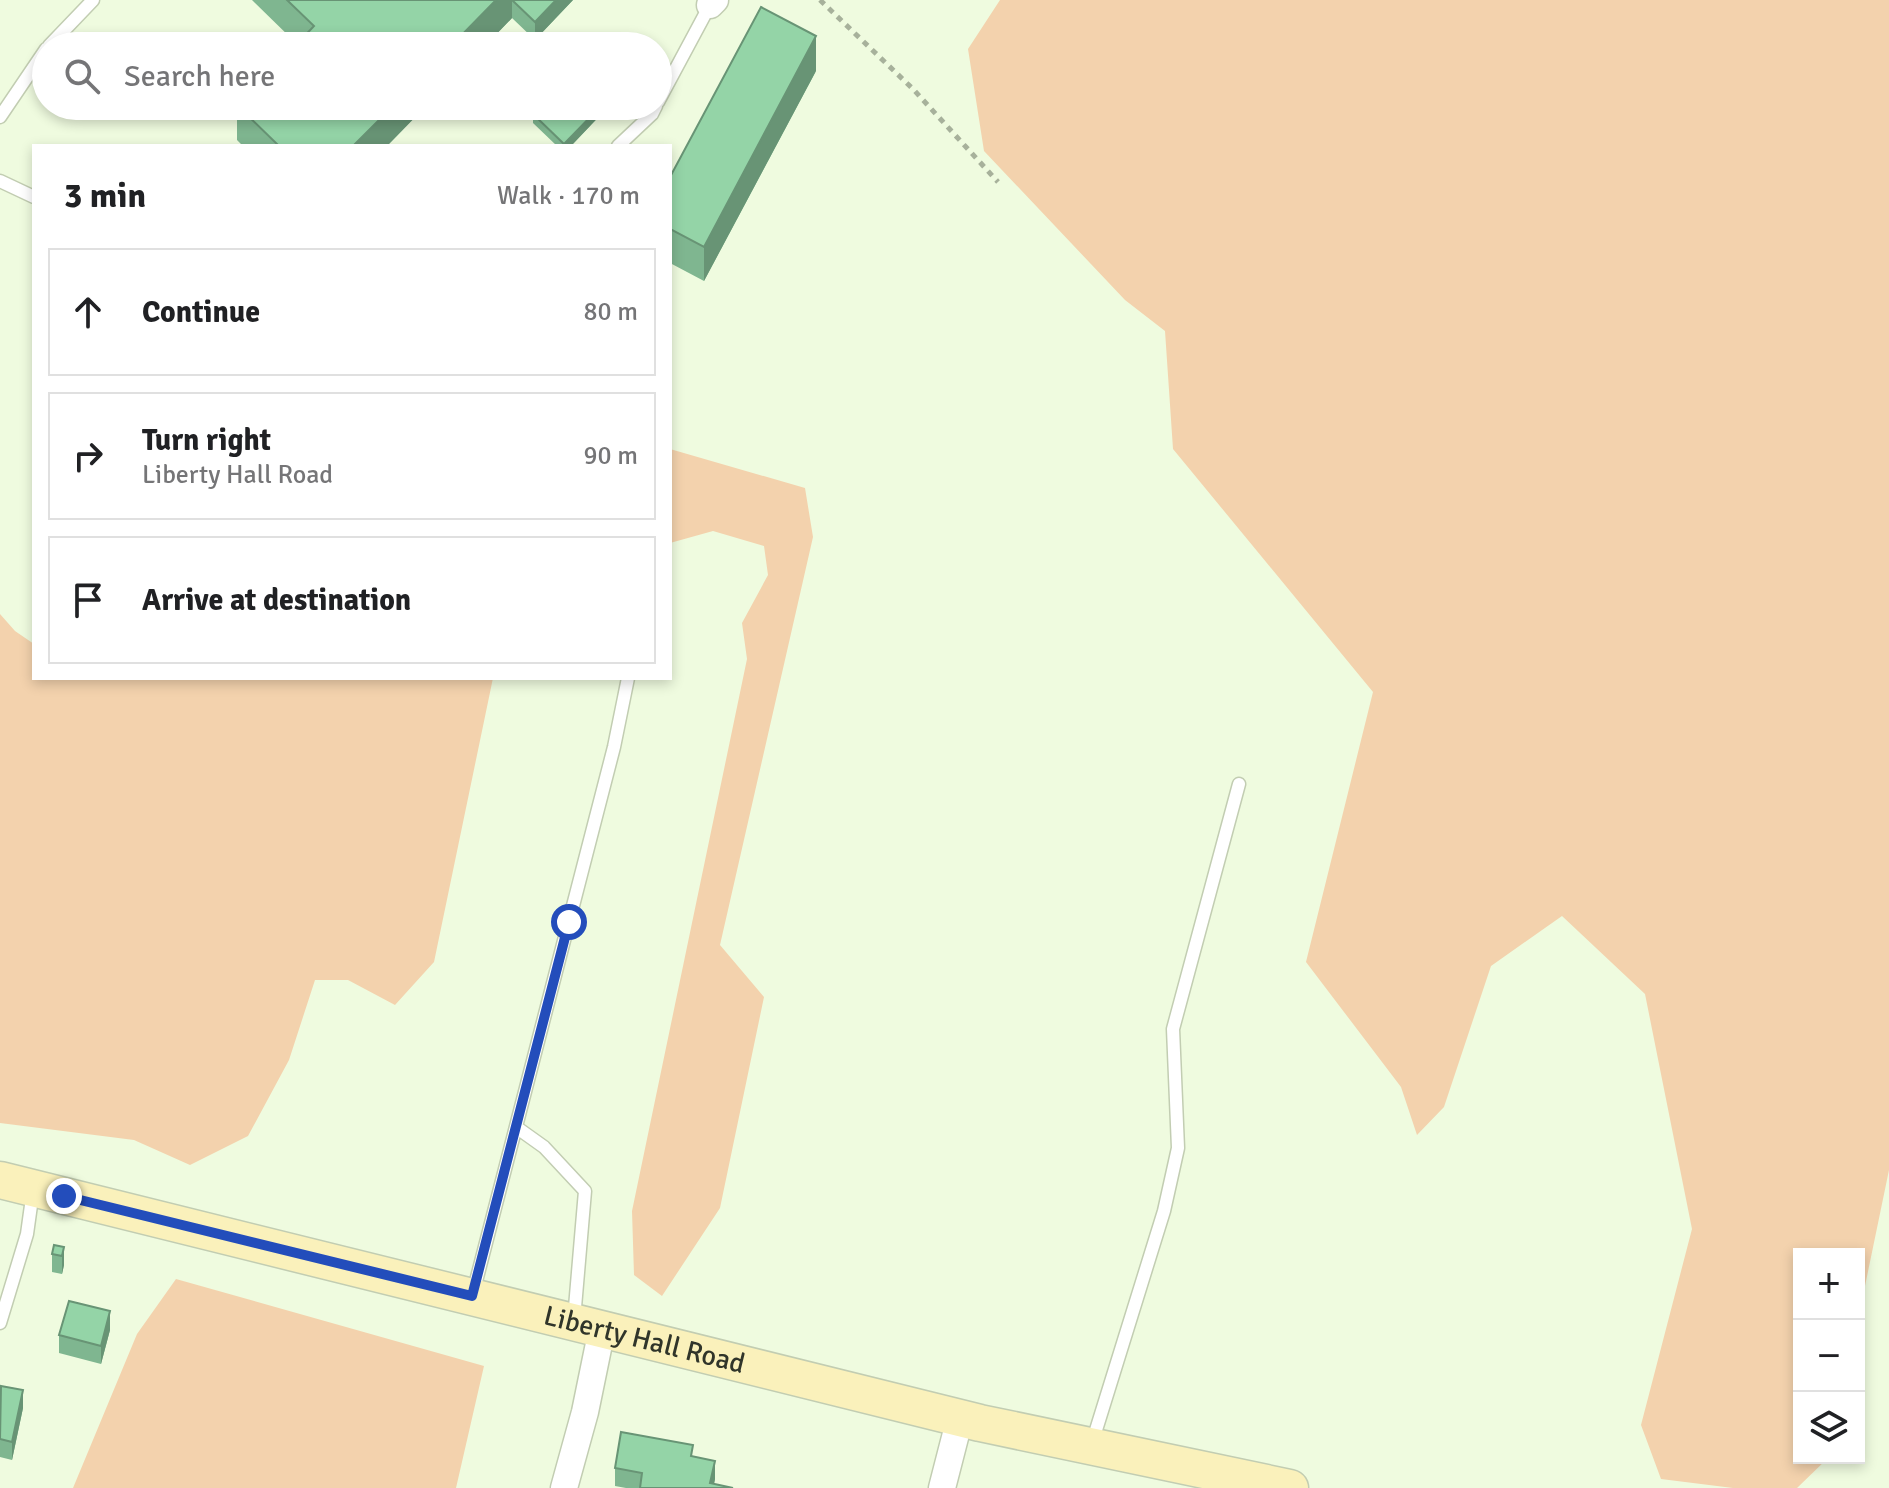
<!DOCTYPE html>
<html lang="en">
<head>
<meta charset="utf-8">
<style>
  body { margin:0; font-family:Signika,sans-serif; background:#f6f6f6; color:#202124 }
  .controls { position:absolute; right:24px; bottom:24px; display:grid; overflow:hidden; border-radius:0px; box-shadow:0 4px 12px #0003 }
  .controls button { width:72px; height:72px; display:grid; place-items:center; padding:0; border:0; border-bottom:2px solid #e0e0e0; background:#fff; color:#202124; font:40px sans-serif }
  .stop { position:absolute; width:24px; height:24px; margin:-18px; border:6px solid #234dbb; border-radius:50%; background:#fff }
  .stop.end { background:#234dbb; border-color:#fff; box-shadow:0 2px 8px #0008 }
  .list { margin:0; padding:0; list-style:none }
  h2 { display:flex; justify-content:space-between; align-items:center; height:104px; margin:0; padding:0 32px; font-size:34px }
  h2 small { font-size:26px; font-weight:400; color:#757577 }
  .list li { display:grid; grid-template-columns:52px 1fr auto; gap:24px; align-items:center; box-sizing:border-box; height:128px; margin:0 16px 16px; padding:0 16px; border:2px solid #e0e0e0; border-radius:0px }
  .list b { display:block; font-size:30px; white-space:nowrap }
  .list p { margin:0; font-size:26px; white-space:nowrap; color:#757577 }
  .list em { font-size:26px; font-style:normal; color:#757577 }
  .icon { flex:none; width:44px; height:44px; fill:none; stroke:currentColor; stroke-width:2; stroke-linecap:round; stroke-linejoin:round }
  .map { position:relative; flex:none; width:1889px; height:1488px; overflow:hidden }
  .search { position:absolute; background:#fff; box-shadow:0 4px 12px #0003; left:32px; top:32px; width:640px; height:88px; display:flex; align-items:center; gap:20px; box-sizing:border-box; padding:0 28px; border-radius:44px; color:#757577; font-size:30px }
  .panel { position:absolute; background:#fff; box-shadow:0 4px 12px #0003; left:32px; top:144px; width:640px; height:536px; border-radius:0px }
  .map>svg:first-child { display:block }
</style>
</head>
<body>
<div class="map">
<svg width="1889" height="1488" viewBox="0 0 1889 1488">
  <rect width="100%" height="100%" fill="#effbdf"/>
  <path fill="#f3d2ad" d="M1000,0H1889V1170L1859,1315V1254H1799V1458H1828L1797,1488H1733L1661,1479L1641,1425L1692,1229L1645,994L1562,916L1491,966L1444,1107L1417,1135L1401,1087L1306,962L1373,692L1173,449L1165,331L1125,300L984,151L968,49Z
    M670,449L805,488L813,537L720,945L764,997L720,1208L662,1296L634,1275L632,1211L747,659L742,623L768,575L764,546L713,531L670,543Z
    M0,614L15,631L34,644V678H493L434,962L395,1005L348,980H315L289,1060L248,1136L190,1165L134,1140L0,1123Z
    M176,1279L484,1366L456,1488H73L137,1334Z"/>
  <g fill="none" stroke-linecap="round" stroke-linejoin="round">
    <defs>
      <path id="service" d="M49,46L93,0
        M658,102L710,5
        M0,117L46,49
        M618,146L652,114L656,106
        M0,181L34,197
        M516,1127L544,1147L585,1191L574,1319
        M473,1293L614,747L628,678
        M0,1323L27,1234L33,1191
        M1092,1443L1164,1211L1178,1148L1173,1029L1239,784"/>
      <path id="minor" d="M710,5L715,0
        M564,1488L585,1412L602,1329
        M942,1488L960,1418"/>
      <g id="secondary">
        <path id="s1" d="M0,1180L980,1423L1290,1488"/>
      </g>
    </defs>
    <use href="#service" stroke="#c2cdb2" stroke-width="15"/>
    <use href="#minor" stroke="#c2cdb2" stroke-width="29"/>
    <use href="#secondary" stroke="#c2cdb2" stroke-width="39"/>
    <path stroke="#a7b19b" stroke-width="5" stroke-dasharray="6 6" stroke-linecap="butt" d="M820,0L913,89L998,182"/>
    <use href="#service" stroke="#fff" stroke-width="12"/>
    <use href="#minor" stroke="#fff" stroke-width="26"/>
    <use href="#secondary" stroke="#faf1bb" stroke-width="36"/>
  </g>
  <path fill="#7fb690" d="M252,0H573L535,40L512,18L485,46H295L297,44Z
    M816,71L704,281L670,263V177Z
    M237,106H426L387,146H243L237,140Z
    M609,106L571,146H557L533,123V114Z
    M64,1247V1265L62,1274L52,1272V1254Z
    M110,1330L101,1364L59,1353V1335Z
    M0,1389L23,1408L12,1460L0,1457Z
    M693,1457L715,1479L714,1484L733,1488H626L615,1486V1468Z"/>
  <path fill="#689475" d="M496,0H515H512V18L485,46H451Z
    M556,0H573L535,40V22Z
    M816,36V71L704,281V247Z
    M393,106H426L387,146H353Z
    M601,106H609L571,146H564V144Z
    M64,1247V1265L62,1274V1256Z
    M110,1311V1330L101,1364V1346Z
    M23,1390V1408L12,1460V1442Z
    M715,1461V1479L713,1488L710,1483Z"/>
  <path fill="#94d4a7" stroke="#689475" stroke-width="2" d="M287,0H496L451,46H295L314,26Z
    M512,0H556L535,22Z
    M761,7L816,36L704,247L670,229V177Z
    M238,106H393L353,146H279Z
    M541,106H601L564,144L533,114Z
    M54,1245L64,1247L62,1256L52,1254Z
    M69,1301L110,1311L101,1346L59,1335Z
    M1,1386L23,1390L12,1442L0,1439Z
    M621,1432L693,1445L691,1456L715,1461L710,1483L733,1488H640L642,1473L615,1468Z"/>
  <g fill="none" stroke-linecap="round" stroke-linejoin="round">
    <path stroke="#234dbb" stroke-width="10" d="M64,1196L472,1296L569,922"/>
  </g>
  <g text-anchor="middle" dominant-baseline="central" stroke-width="6" stroke-linejoin="round" paint-order="stroke">
    <g font-size="28" fill="#30352a" stroke="#effbdf">
      <text stroke="none"><textPath href="#s1" startOffset="664">Liberty Hall Road</textPath></text>
    </g>
  </g>
</svg>
<div class="controls">
<button>+</button>
<button>−</button>
<button><svg class="icon" aria-label="layers" viewBox="0 0 24 24"><path d="M12 4l9 5-9 5-9-5zM3 14l9 5 9-5"/></svg></button>
</div>
<div class="stop" style="left:569px;top:922px"></div>
<div class="stop end" style="left:64px;top:1196px"></div>
<div class="search"><svg class="icon" aria-label="search" viewBox="0 0 24 24"><circle cx="10" cy="10" r="6"/><path d="M15 15l6 6"/></svg>Search here</div>
<section class="panel">
<h2>3 min<small>Walk · 170 m</small></h2>
<ul class="list">
<li><svg class="icon" aria-label="ahead" viewBox="0 0 24 24"><path d="M12 20V5M6 11l6-6 6 6"/></svg><div><b>Continue</b></div><em>80 m</em></li>
<li><svg class="icon" aria-label="right" viewBox="0 0 24 24"><path d="M7 20v-9h11M14 6l5 5-5 5"/></svg><div><b>Turn right</b><p>Liberty Hall Road</p></div><em>90 m</em></li>
<li><svg class="icon" aria-label="arrive" viewBox="0 0 24 24"><path d="M6 21V4h12l-3 4 3 4H6"/></svg><div><b>Arrive at destination</b></div></li>
</ul>
</section>
</div>
</body>
</html>
